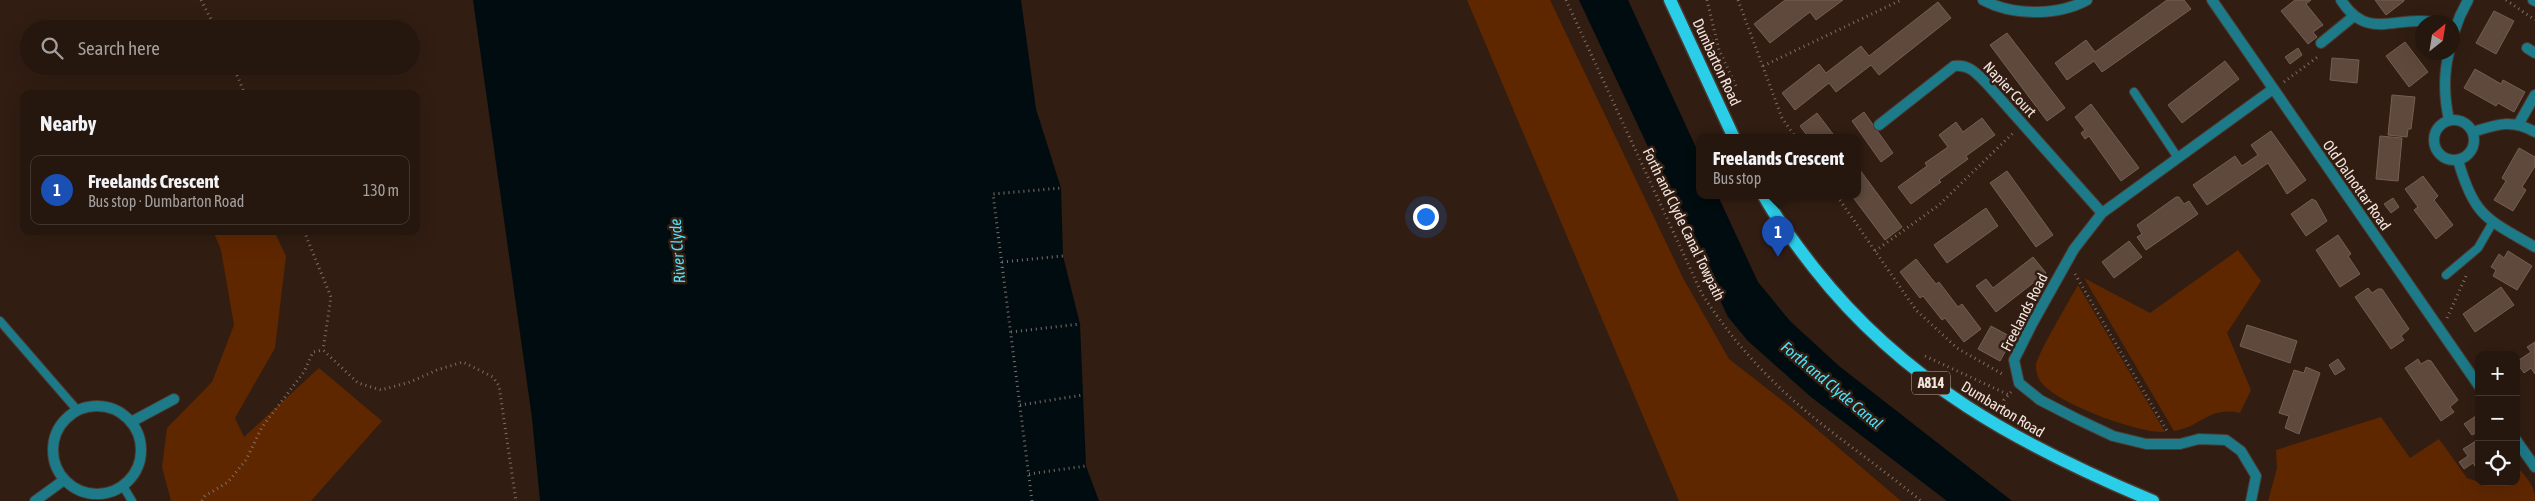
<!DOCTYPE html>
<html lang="en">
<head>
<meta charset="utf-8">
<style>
  body { margin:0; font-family:"Asap Condensed",sans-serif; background:#2d1f17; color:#f1f3f6 }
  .controls { position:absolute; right:15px; bottom:15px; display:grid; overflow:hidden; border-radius:10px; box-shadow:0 5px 20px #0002 }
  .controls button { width:45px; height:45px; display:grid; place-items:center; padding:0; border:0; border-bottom:1px solid #42352e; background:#25160e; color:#f1f3f6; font:25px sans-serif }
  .compass { position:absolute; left:2415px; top:15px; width:45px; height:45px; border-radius:50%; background:#25160e; box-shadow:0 5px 20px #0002; rotate:30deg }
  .you { position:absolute; left:1425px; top:216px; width:18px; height:18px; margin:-12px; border:4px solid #fff; border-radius:50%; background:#1a73e8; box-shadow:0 0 0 8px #1a73e833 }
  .badge { display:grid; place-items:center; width:32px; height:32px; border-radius:50%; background:#55cadf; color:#fff; font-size:16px; font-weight:700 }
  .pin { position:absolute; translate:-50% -41px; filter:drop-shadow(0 1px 2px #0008) }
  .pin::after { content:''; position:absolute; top:26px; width:18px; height:15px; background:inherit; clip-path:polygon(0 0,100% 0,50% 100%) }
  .popup { position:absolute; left:1696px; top:134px; width:165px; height:65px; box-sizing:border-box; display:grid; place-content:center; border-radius:10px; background:#25160e; filter:drop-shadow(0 1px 4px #0005); font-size:16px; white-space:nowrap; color:#a39f9e }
  .popup b { font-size:19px; color:#f1f3f6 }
  .popup::after { content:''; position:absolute; left:50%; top:100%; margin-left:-10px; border:10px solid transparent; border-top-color:#25160e }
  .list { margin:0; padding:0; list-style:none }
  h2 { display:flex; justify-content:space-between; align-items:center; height:65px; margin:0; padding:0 20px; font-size:21px }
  h2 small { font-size:16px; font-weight:400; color:#a39f9e }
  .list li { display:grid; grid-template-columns:32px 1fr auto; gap:15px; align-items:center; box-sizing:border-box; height:70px; margin:0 10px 10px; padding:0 10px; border:1px solid #42352e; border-radius:10px }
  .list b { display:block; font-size:19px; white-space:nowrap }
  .list p { margin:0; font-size:16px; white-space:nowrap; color:#a39f9e }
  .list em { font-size:16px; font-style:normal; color:#a39f9e }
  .icon { flex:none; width:28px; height:28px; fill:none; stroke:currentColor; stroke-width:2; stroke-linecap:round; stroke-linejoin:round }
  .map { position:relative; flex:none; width:2535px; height:501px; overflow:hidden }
  .search { position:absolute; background:#25160e; box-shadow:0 5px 20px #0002; left:20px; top:20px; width:400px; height:55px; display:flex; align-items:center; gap:12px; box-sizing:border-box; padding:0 18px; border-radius:28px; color:#a39f9e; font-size:19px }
  .panel { position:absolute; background:#25160e; box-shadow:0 5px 20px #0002; left:20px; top:90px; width:400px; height:145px; border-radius:10px }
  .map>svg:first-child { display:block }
</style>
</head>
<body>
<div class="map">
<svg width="2535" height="501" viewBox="0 0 2535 501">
  <rect width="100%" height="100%" fill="#311d12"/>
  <path fill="#5f2700" d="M1467,0H1550L1683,278L1729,359L1793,409L1901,501H1679Z
    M213,231H274L286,256L275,348L235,418L244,437L319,368L382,421L311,501H171L162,467L167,428L212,382L234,325L221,250Z
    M2238,250L2261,281L2227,333L2251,390L2240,413C2209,406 2201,427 2174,431L2084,278L2150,313Z
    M2078,285L2165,432C2137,433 2069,407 2048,389C2040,383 2036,376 2036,366C2036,356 2071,298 2078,285Z
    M2381,417L2410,458L2439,439L2467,478L2482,483L2516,482L2518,468C2528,478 2535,487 2535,501H2268L2277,468L2276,450Z"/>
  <path fill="#000c0f" d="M473,0H1021L1036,109L1061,188L1063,256L1080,324L1086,466L1099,501H540L532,418Z
    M1579,0H1628L1699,154V196H1718L1758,282L1790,321L1839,366L2012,501H1947L1811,397L1748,341L1728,317Z"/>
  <path fill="#5f493c" stroke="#765f52" d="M1785,0H1843L1816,20L1810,12L1770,43L1754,24Z
    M2167,0H2184L2191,9L2102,72L2094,61L2067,80L2055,63L2086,40L2095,52Z
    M2295,0H2311L2306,4L2323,25L2313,32L2317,37L2308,44L2281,11Z
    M2375,0H2404V1L2386,15Z
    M1938,2L1951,18L1879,75L1871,65L1836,92L1829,83L1795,110L1782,93L1819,64L1826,73L1861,46L1869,56Z
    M2494,11L2514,21L2496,54L2476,43Z
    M2007,33L2065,108L2047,121L1990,45Z
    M2405,42L2428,72L2409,87L2386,56Z
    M2298,48L2302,55L2290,64L2285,57Z
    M2332,58L2359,60L2357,83L2330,80Z
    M2225,61L2239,79L2182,123L2168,105Z
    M2475,69L2501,84L2503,80L2525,92L2514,112L2498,103L2496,106L2464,88Z
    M2392,95L2415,97L2411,129H2408L2407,137L2388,135Z
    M2091,104L2139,168L2121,181L2089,136L2085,139L2081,133L2085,130L2075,117Z
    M1864,112L1893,153L1881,162L1852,121Z
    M1817,113L1836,138H1809L1800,126Z
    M1982,118L1995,135L1966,156L1968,159L1939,180L1941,182L1911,204L1898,187L1927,166L1925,163L1948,147L1939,135L1956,122L1963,132Z
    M2271,131L2306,180L2287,194L2268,163L2207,205L2193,185L2235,156L2242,166L2258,155L2251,145Z
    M2380,136L2402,138L2398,181L2376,179Z
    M2519,148L2535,157V166L2522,187L2526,190L2513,211L2494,200L2506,181L2502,178Z
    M1857,166L1902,227L1885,240L1852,196H1857Z
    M2007,171L2053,235L2036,247L1990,183Z
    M2423,176L2438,196L2434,200L2453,225L2436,239L2414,210L2418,207L2405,189Z
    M2176,197H2179L2184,204L2189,201L2198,214L2146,250L2137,237L2142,234L2137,225Z
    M2393,198L2399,207L2391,213L2384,204Z
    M2312,199L2316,201L2327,221L2306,236L2291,214Z
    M1986,208L1998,226L1947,263L1934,245Z
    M2338,235L2351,254L2348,256L2360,274L2340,287L2316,250Z
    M2129,241L2142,257L2114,278L2102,262Z
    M2508,251L2532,266L2517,290L2493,276L2496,270L2491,267L2499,254L2504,258Z
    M2033,257L2046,273L1996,312L1976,286L1986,279L1993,288Z
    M1916,259L1936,284L1939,282L1958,307L1962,304L1981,329L1964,342L1945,318L1942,320L1923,296L1920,298L1900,272Z
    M2501,287L2514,305L2475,332L2463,314Z
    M2368,288L2372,293L2378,289H2382L2409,329L2401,336L2404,340L2391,349L2355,297Z
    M2247,325L2297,341L2290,363L2240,346Z
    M1991,326L2013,338L2000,361L1978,349Z
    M2535,342V374L2531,368L2524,373L2516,362L2531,352L2527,347Z
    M2338,359L2345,369L2335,375L2329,365Z
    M2418,359L2421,364L2428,360L2431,361L2458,400L2450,407L2454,412L2441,421L2405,368Z
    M2306,367L2320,373L2299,434L2285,428L2289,416L2279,413L2294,370L2304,373Z
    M2479,414V431L2472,435L2464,424Z
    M2479,439V472L2473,463L2464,469L2459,462L2468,456L2463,449Z"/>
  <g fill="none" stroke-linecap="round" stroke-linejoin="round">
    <defs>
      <path id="lane" d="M2134,92L2178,158
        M2446,275L2478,248L2493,222
        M0,321L78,411
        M123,486L132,501"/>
      <path id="street" d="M1983,0C2013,16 2058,16 2087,0
        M2212,0L2479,386
        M2341,0C2368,42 2395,15 2432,22
        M2533,0L2535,1
        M2452,38L2460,16L2468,0
        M2321,43L2354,16
        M2527,48L2535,53
        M2449,52C2443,76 2444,97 2449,120
        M2434 140a20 20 0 1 1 40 0a20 20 0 1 1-40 0Z
        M1879,125L1954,66C1970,64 1977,74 1988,85L2102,213
        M2518,125L2535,95
        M2473,132C2497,124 2512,119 2535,132
        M2458,160C2474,217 2487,219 2535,247
        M53 450a44 44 0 1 1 88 0a44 44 0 1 1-88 0Z
        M131,422L174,399
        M2516,440L2535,467
        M35,501L64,480
        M2251,501L2256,476L2241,451L2226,440L2199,439L2180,444H2146L2113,436L2077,419L2040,400L2019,383L2014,360L2032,324L2074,249L2102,213L2273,89"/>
      <path id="primary" d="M1670,0L1734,138
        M1764,196C1778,221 1796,245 1814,268C1904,383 2021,446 2153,501"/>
    </defs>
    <use href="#lane" stroke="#4c392f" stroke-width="10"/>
    <use href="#street" stroke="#4c392f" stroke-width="12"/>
    <use href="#primary" stroke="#4c392f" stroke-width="15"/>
    <path stroke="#806e65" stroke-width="3" stroke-dasharray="1 4" stroke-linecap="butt" d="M201,0L216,29
      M1566,0L1702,294C1721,323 1742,350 1767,375C1813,423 1870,458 1921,501
      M1707,0L1719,50L1737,88
      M1738,0L1782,118L1796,138
      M2506,0L2535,20
      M1697,20L1717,47
      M233,66L245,94
      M1763,66L1901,0
      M2284,82L2319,56
      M1837,196L1916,310L1957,348L2004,375
      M304,231L331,297L323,350
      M1875,251L1939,205L2013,133
      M1002,262L1063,256
      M2075,274L2167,431
      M2447,318L2467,274
      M1011,332L1080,324
      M1925,356L2009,395
      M1020,405L1083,395
      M2010,414L2004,400L2011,392
      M1029,474L1086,466
      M202,501L205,496L228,482L246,460L262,427L304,372L313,352L323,350L358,383L381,390L410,382L437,370L463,362L493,377L499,386L516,501
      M1032,501L993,194L1061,188"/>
    <use href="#lane" stroke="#1c7a89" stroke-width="8"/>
    <use href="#street" stroke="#1c7a89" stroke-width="10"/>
    <use href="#primary" stroke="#2acee8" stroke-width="12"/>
  </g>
  <g text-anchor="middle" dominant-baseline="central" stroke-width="5" stroke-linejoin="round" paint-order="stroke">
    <rect fill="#311d12" stroke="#baaaa2" stroke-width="1" x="1912" y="371.5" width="38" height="23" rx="4"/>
    <g font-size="14" font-weight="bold" fill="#f4e6df">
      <text x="1931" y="383">A814</text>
    </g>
    <g font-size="15" fill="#f4e6df" stroke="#311d12">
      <text transform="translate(1717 62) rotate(65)">Dumbarton Road</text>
      <text transform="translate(2010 89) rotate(47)">Napier Court</text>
      <text transform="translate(2357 185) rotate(55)">Old Dalnottar Road</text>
      <text transform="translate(1684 224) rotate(64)">Forth and Clyde Canal Towpath</text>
      <text transform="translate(2024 312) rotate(-63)">Freelands Road</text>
      <text transform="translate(2003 409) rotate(31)">Dumbarton Road</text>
    </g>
    <g font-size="16" font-style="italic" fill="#4ee3fd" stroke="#311d12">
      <text transform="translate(677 251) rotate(-94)">River Clyde</text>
      <text transform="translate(1832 385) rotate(40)">Forth and Clyde Canal</text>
    </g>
  </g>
</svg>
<div class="controls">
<button>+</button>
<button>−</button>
<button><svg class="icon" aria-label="locate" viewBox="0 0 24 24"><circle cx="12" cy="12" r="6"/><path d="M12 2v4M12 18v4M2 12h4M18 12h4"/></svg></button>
</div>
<svg class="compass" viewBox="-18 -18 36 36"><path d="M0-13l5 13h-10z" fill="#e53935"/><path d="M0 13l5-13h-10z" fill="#a39f9e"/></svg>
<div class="you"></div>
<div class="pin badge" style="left:1778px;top:257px;background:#1a4fb4">1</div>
<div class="popup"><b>Freelands Crescent</b>Bus stop</div>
<div class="search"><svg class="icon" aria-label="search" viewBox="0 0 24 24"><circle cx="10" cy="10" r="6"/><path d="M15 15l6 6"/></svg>Search here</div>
<section class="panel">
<h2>Nearby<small></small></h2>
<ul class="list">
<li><span class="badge" style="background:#1a4fb4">1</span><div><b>Freelands Crescent</b><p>Bus stop · Dumbarton Road</p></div><em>130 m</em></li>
</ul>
</section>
</div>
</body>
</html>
